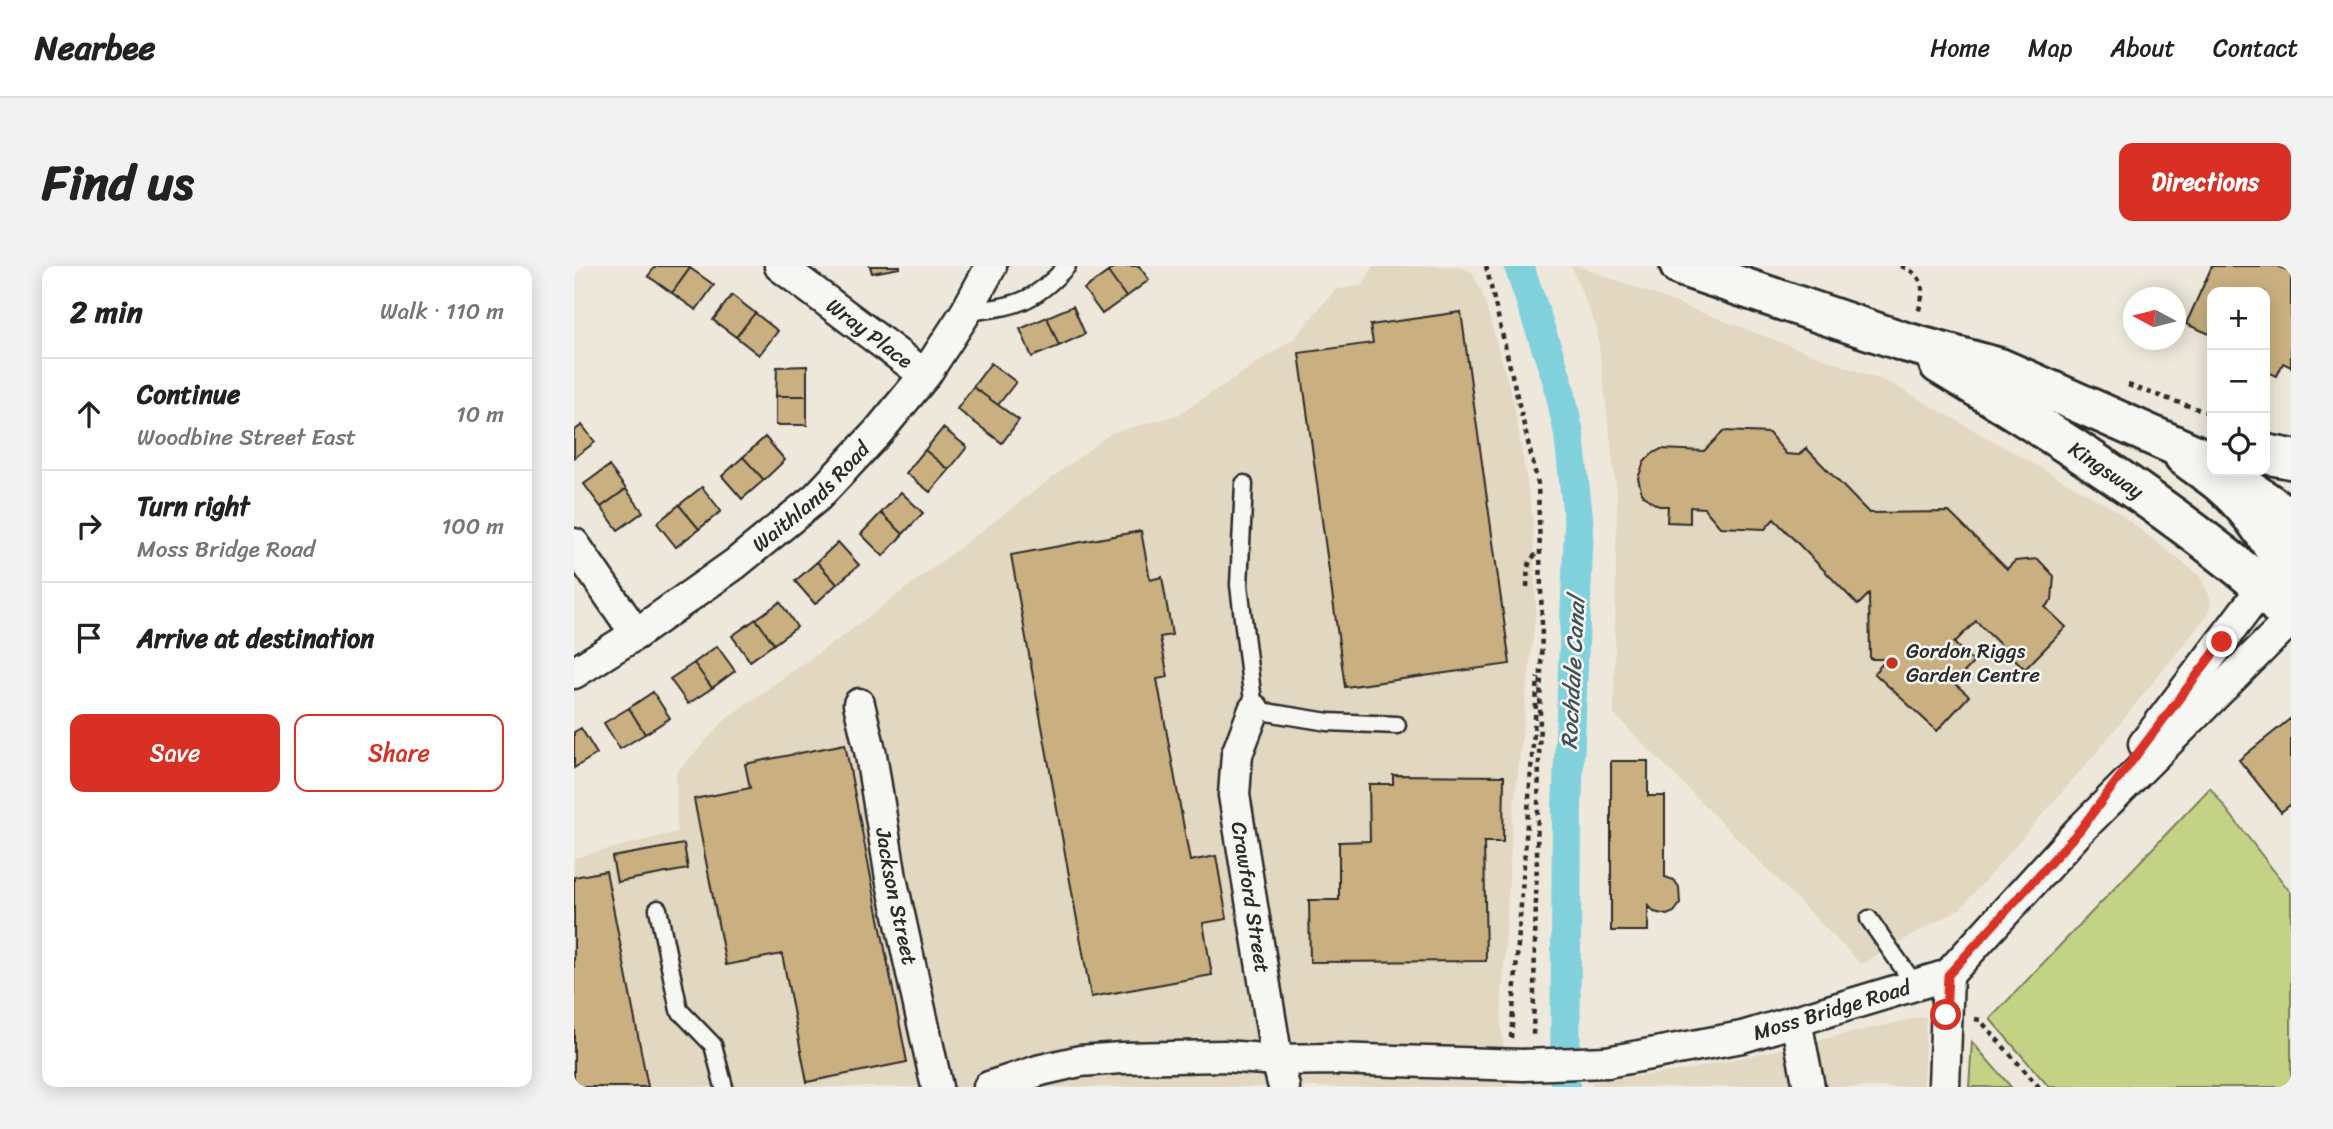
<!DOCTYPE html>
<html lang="en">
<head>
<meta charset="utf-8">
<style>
  body { margin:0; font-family:Sriracha,sans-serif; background:#f2f2f2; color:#222 }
  .controls { position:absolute; right:21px; top:21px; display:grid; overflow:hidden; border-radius:14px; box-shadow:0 4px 18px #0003 }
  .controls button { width:63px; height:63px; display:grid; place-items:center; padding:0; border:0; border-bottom:2px solid #e0e0e0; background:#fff; color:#222; font:35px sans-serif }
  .compass { position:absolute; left:1549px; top:21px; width:63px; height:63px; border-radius:50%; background:#fff; box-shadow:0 4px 18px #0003; rotate:277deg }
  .stop { position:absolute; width:21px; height:21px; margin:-16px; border:5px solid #d93025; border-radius:50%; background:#fff }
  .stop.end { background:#d93025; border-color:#fff; box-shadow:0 2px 7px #0008 }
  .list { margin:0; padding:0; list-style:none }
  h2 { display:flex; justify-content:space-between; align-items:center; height:91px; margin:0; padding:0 28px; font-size:30px }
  h2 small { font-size:23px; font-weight:400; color:#767676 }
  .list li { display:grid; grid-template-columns:46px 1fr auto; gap:21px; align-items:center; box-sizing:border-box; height:112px; padding:0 28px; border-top:2px solid #e0e0e0 }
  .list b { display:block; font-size:26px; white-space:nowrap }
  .list p { margin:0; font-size:23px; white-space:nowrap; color:#767676 }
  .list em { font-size:23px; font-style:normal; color:#767676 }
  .actions { display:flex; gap:14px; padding:21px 28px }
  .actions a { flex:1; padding:16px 0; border:2px solid #d93025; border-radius:14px; text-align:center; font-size:24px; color:#d93025 }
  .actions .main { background:#d93025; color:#fff }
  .icon { flex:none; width:38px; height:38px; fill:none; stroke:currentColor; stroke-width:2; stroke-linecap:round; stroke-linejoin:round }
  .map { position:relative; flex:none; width:1717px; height:821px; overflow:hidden; border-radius:14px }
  header { display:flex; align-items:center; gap:42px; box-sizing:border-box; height:98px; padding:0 35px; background:#fff; border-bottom:2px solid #e0e0e0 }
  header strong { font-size:33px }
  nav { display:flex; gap:38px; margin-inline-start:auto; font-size:24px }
  .intro { display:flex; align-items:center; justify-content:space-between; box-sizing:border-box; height:168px; padding:0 42px }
  h1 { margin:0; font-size:49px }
  .button { padding:18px 32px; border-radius:14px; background:#d93025; color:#fff; font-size:24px; font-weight:700 }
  main { display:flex; gap:42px; padding:0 42px }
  aside { flex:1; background:#fff; border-radius:14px; box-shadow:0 4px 18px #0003 }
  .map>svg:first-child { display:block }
</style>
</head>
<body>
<header>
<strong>Nearbee</strong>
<nav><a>Home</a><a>Map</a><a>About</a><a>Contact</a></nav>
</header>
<div class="intro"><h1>Find us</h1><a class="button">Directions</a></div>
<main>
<aside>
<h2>2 min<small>Walk · 110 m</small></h2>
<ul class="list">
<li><svg class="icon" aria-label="ahead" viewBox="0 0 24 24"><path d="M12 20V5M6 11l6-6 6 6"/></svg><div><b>Continue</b><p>Woodbine Street East</p></div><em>10 m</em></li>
<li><svg class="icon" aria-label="right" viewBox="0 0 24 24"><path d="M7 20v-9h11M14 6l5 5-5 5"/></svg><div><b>Turn right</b><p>Moss Bridge Road</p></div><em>100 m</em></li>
<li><svg class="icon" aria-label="arrive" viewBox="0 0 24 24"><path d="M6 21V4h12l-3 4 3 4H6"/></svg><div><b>Arrive at destination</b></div></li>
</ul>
<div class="actions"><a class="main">Save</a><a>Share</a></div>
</aside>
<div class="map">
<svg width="1717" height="821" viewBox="0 0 1717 821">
  <rect width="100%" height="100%" fill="#ede8db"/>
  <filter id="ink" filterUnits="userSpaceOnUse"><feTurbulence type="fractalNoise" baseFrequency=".0143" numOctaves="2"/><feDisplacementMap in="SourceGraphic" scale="14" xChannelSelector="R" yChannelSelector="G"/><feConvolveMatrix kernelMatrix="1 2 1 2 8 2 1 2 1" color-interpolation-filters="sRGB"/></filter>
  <g filter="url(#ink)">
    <path fill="#e2d7c0" d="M799,0H882L898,6L908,27L939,133L958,246L962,343L938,559L928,735L927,760L934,821H0V592L103,566L102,507L155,450L273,367L537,167L604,149L721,72L761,24L789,19Z
      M997,0H1004L1318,118L1538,242L1625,309L1637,333L1635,347L1522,487L1387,642L1287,698L1040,448L1043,228L1023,63Z
      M1352,750L1349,821H1018V816L1113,804Z"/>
    <path fill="#c4d286" stroke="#787e58" stroke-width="2" d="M1636,522L1717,627V821H1475L1416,753Z
      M1398,776L1437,821H1395Z"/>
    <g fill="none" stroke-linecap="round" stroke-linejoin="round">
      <path stroke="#81d1dd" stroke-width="30" d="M945,0L984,116L995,168L1005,261L993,542L991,821"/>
    </g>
    <path fill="#cab080" stroke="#2b2b2b" stroke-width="2" d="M82,0H114L116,2L98,27L74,10Z
      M296,0H326V2L298,7Z
      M542,0H565L575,14L552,31L534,6Z
      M1638,0H1704L1717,6V101L1709,97L1703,110L1691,105L1694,93L1691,92V26H1638V69L1612,58Z
      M116,2L140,19L122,44L98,27Z
      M534,6L552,31L528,48L510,23Z
      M158,29L181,47L162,71L139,54Z
      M499,40L511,68L485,80L473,51Z
      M887,46L936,398L771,421L725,87L799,77L796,59Z
      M181,47L204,65L185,89L162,71Z
      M473,51L485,80L458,91L446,63Z
      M417,97L442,116L424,139L399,121Z
      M233,100V130H202L203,101Z
      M399,121L445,154L428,177L383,143Z
      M202,130H233V159H202Z
      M8,159L21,176L0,192V165Z
      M369,162L393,181L375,204L351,184Z
      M1150,165L1195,167L1212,188L1225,189L1232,182L1295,247L1375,246L1433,303L1441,295L1464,293L1480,310L1478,334L1471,341L1492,361L1451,403L1402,355L1380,377L1400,396L1380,417L1395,430L1363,465L1300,407L1313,393H1296L1295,328L1284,339L1200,253L1191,263L1146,261L1130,242L1116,241V257L1093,256L1094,240H1085L1076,235L1068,228L1064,212L1070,196L1078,188L1087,183L1130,185Z
      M191,171L211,194L190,214L169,191Z
      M351,184L375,204L356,226L332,207Z
      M169,191L190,214L168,233L148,210Z
      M35,200L52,223L27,241L10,218Z
      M128,221L147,245L125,263L105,239Z
      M52,223L69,246L44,264L27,241Z
      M327,226L349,247L329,268L307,247Z
      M105,239L125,263L102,281L83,257Z
      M307,247L329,268L309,290L287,268Z
      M567,265L576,314L588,311L598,369L586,371L594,411L583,413L616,595L642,590L653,653L629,657L638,709L517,731L437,289Z
      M264,276L285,299L263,318L243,296Z
      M243,296L263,318L241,338L221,315Z
      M206,336L223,361L200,378L182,353Z
      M182,353L200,378L176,395L158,370Z
      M143,380L161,405L138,422L120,397Z
      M120,397L138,422L114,438L96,413Z
      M79,426L96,452L71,468L55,442Z
      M55,442L71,468L46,483L30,457Z
      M1717,452V538L1707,546L1665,494Z
      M7,462L23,488L0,502V466Z
      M271,478L333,796L233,816L208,688L152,699L120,533L176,522L171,498Z
      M1037,495H1074V530H1091V611L1100,614L1105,621L1106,638L1100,646L1093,649L1080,646L1074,639V665H1037Z
      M819,509L930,510L929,576H910L912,695L736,696L735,634H765V576L796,575L795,518H819Z
      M110,578L114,603L43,616L38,591Z
      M32,605L74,821H0V611Z"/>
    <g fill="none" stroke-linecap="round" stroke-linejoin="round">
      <defs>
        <path id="service" d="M392,46C442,40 458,38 493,0
          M670,218L665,319L680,444L754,456L823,459
          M84,643L105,744L139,779L150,821
          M1295,653L1341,719"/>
        <g id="minor">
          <path id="s1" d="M206,0L351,109"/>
          <path d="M0,278L62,368"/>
          <path id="s2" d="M0,407L62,368L161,298L243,231L304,166L351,109L392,46L417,0"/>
          <path id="s3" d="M285,438L297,489L317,612L363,821"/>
          <path id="s4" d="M680,444L663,488L660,529L703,794L710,821"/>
          <path d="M1570,478L1689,321"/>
          <path d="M1222,755L1235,821"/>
          <path id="s5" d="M1033,796L1168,771L1374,709L1505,565L1716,354"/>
          <path d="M415,821L467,804L506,795L547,792L650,790L703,794L758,793L949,799"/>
          <path d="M1370,821L1374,709"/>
        </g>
        <g id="primary">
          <path d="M1106,0L1331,76L1426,102L1629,192L1638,198"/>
          <path id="s6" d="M1365,98C1477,166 1589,237 1689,321"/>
          <path d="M1691,188L1717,193"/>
          <path d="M1610,190C1621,199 1634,207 1645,216C1673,239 1713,290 1715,327"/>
          <path d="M1664,216L1717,253"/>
        </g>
        <path id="trunk" d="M1717,286L1689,321L1717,355"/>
      </defs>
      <use href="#service" stroke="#2b2b2b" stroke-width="21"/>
      <use href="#minor" stroke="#2b2b2b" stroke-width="35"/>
      <use href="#primary" stroke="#2b2b2b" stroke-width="44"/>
      <use href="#trunk" stroke="#2b2b2b" stroke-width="44"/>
      <path stroke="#2b2b2b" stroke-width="4.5" stroke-dasharray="5 5" stroke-linecap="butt" d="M912,0L964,218L968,358L959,770
        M1327,0C1352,10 1351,24 1344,47
        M1554,119L1638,148
        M953,321C954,307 951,292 966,287
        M1401,753L1406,754L1465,821
        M937,772L964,411"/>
      <use href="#service" stroke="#f6f6f2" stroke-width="16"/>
      <use href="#minor" stroke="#f6f6f2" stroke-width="30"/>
      <use href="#primary" stroke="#f6f6f2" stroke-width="38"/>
      <use href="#trunk" stroke="#f6f6f2" stroke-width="38"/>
      <defs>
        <path id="minor-bridge" d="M949,799L1033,796"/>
      </defs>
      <use href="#minor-bridge" stroke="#2b2b2b" stroke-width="35" stroke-linecap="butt"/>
      <use href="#minor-bridge" stroke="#f6f6f2" stroke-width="30"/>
    </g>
  </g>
  <g fill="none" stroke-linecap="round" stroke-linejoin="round" filter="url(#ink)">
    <path stroke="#d93025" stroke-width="9" d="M1372,749L1374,709L1505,565L1648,376"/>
  </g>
  <circle fill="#c8321e" stroke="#f6f6f2" stroke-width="2.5" cx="1318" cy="397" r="7"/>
  <g text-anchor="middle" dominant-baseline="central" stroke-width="5" stroke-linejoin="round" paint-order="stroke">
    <g font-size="21" fill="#2b2b2b" stroke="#f6f6f2">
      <text stroke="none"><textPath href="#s1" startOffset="112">Wray Place</textPath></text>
      <text stroke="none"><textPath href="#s6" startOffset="198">Kingsway</textPath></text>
      <text stroke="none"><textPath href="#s2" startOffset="296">Waithlands Road</textPath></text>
      <text stroke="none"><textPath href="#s3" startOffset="196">Jackson Street</textPath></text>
      <text stroke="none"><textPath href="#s4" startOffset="192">Crawford Street</textPath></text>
      <text stroke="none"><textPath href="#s5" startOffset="231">Moss Bridge Road</textPath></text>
    </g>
    <g font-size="21" fill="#2b2b2b" stroke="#f6f6f2" text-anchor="start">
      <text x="1332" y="385">Gordon Riggs<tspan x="1332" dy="24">Garden Centre</tspan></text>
    </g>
    <g font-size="23" font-style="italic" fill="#405458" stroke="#f6f6f2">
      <text transform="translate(999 407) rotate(-87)">Rochdale Canal</text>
    </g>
  </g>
</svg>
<div class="controls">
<button>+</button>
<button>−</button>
<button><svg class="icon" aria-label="locate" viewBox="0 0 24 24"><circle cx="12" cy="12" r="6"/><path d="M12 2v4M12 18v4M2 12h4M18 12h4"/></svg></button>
</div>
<svg class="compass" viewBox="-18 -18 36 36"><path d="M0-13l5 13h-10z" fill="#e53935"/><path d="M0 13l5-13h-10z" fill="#767676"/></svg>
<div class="stop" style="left:1372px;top:749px"></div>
<div class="stop end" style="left:1648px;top:376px"></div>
</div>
</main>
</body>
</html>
